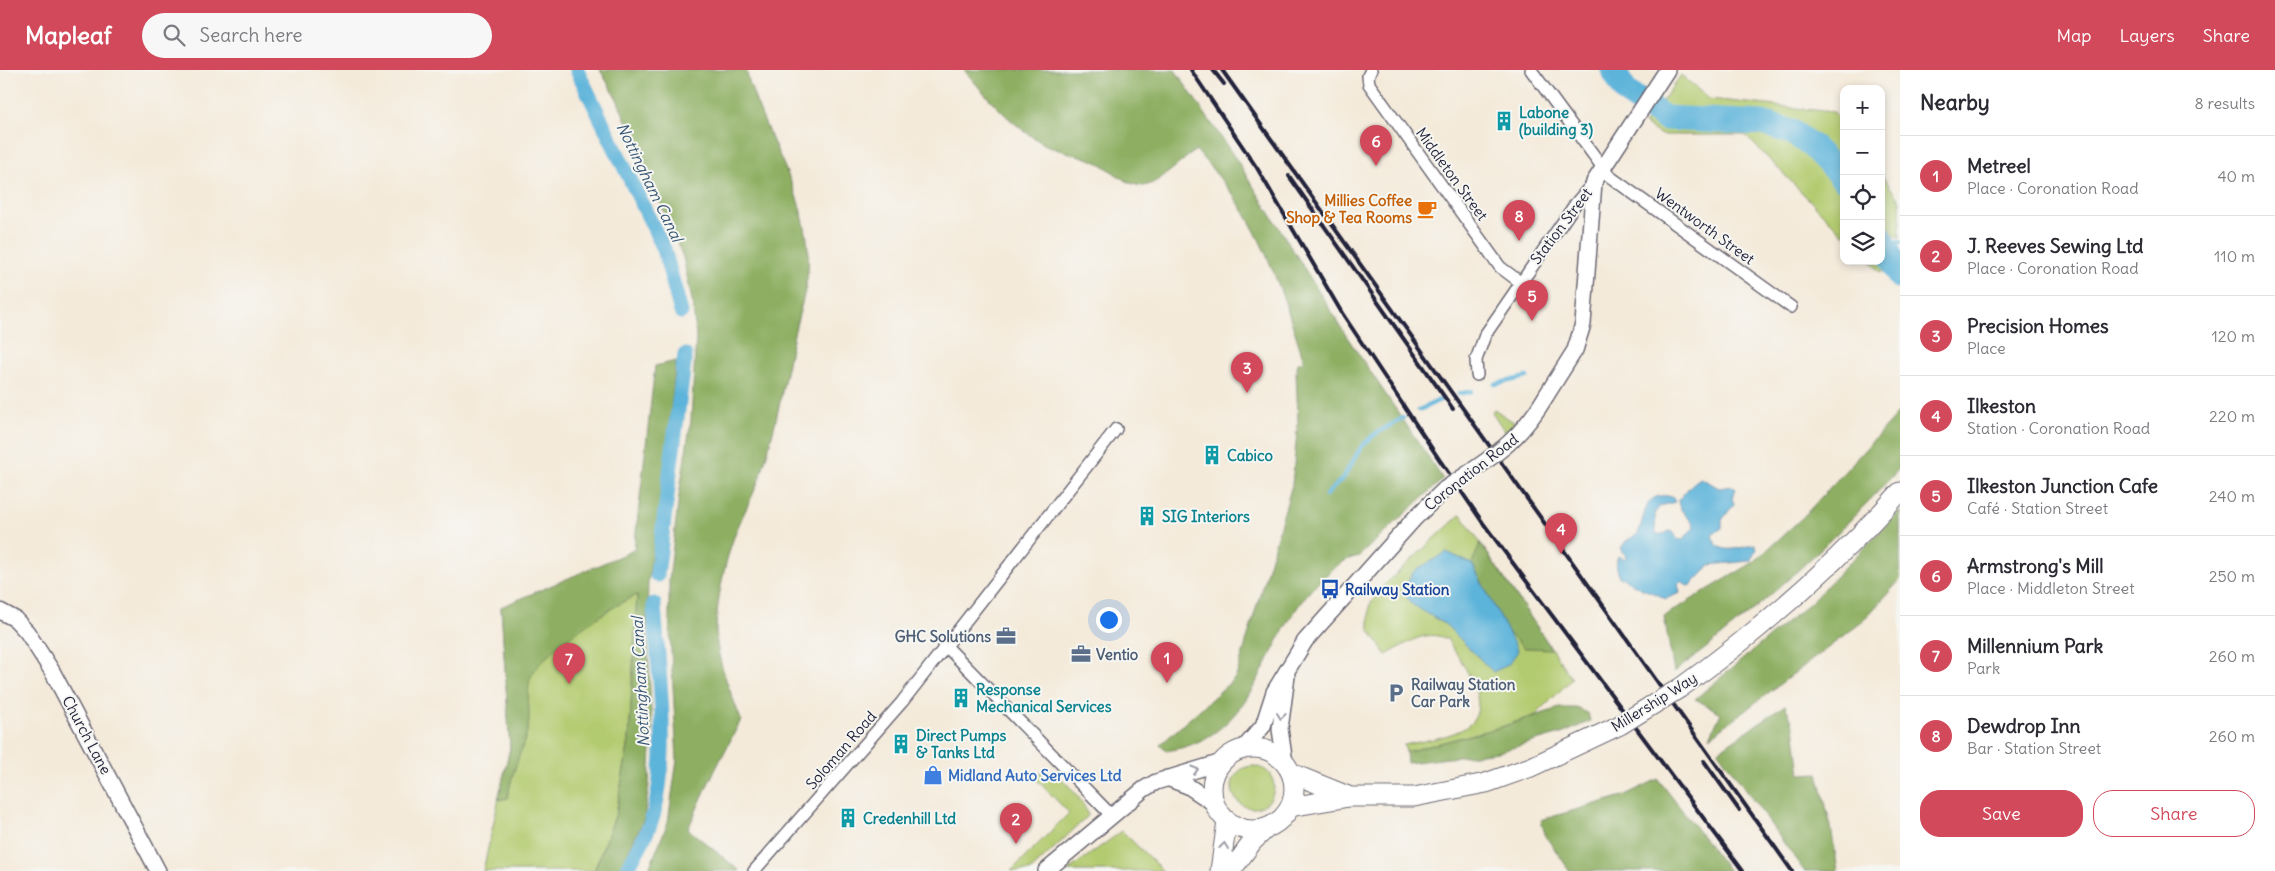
<!DOCTYPE html>
<html lang="en">
<head>
<meta charset="utf-8">
<style>
  body { margin:0; font-family:Delius,sans-serif; background:#f7f7f7; color:#2b2b33 }
  .controls { position:absolute; right:15px; top:15px; display:grid; overflow:hidden; border-radius:10px; box-shadow:0 2px 8px #0003 }
  .controls button { width:45px; height:45px; display:grid; place-items:center; padding:0; border:0; border-bottom:1px solid #e1e1e2; background:#fff; color:#2b2b33; font:25px sans-serif }
  .you { position:absolute; left:1108px; top:549px; width:18px; height:18px; margin:-12px; border:4px solid #fff; border-radius:50%; background:#1a73e8; box-shadow:0 0 0 8px #1a73e833 }
  .badge { display:grid; place-items:center; width:32px; height:32px; border-radius:50%; background:#d1495b; color:#fff; font-size:16px; font-weight:700 }
  .pin { position:absolute; translate:-50% -41px; filter:drop-shadow(0 1px 2px #0008) }
  .pin::after { content:''; position:absolute; top:26px; width:18px; height:15px; background:inherit; clip-path:polygon(0 0,100% 0,50% 100%) }
  .list { margin:0; padding:0; list-style:none }
  h2 { display:flex; justify-content:space-between; align-items:center; height:65px; margin:0; padding:0 20px; font-size:21px }
  h2 small { font-size:16px; font-weight:400; color:#7c7c81 }
  .list li { display:grid; grid-template-columns:32px 1fr auto; gap:15px; align-items:center; box-sizing:border-box; height:80px; padding:0 20px; border-top:1px solid #e1e1e2 }
  .list b { display:block; font-size:19px; white-space:nowrap }
  .list p { margin:0; font-size:16px; white-space:nowrap; color:#7c7c81 }
  .list em { font-size:16px; font-style:normal; color:#7c7c81 }
  .actions { display:flex; gap:10px; padding:15px 20px }
  .actions a { flex:1; padding:11px 0; border:1px solid #d1495b; border-radius:20px; text-align:center; font-size:18px; color:#d1495b }
  .actions .main { background:#d1495b; color:#fff }
  .icon { flex:none; width:28px; height:28px; fill:none; stroke:currentColor; stroke-width:2; stroke-linecap:round; stroke-linejoin:round }
  .map { position:relative; flex:none; width:1900px; height:801px; overflow:hidden }
  header { display:flex; align-items:center; gap:30px; box-sizing:border-box; height:70px; padding:0 25px; background:#d1495b; color:#fff }
  header strong { font-size:24px }
  nav { display:flex; gap:28px; margin-inline-start:auto; font-size:18px }
  .search { width:350px; height:45px; background:#f7f7f7; display:flex; align-items:center; gap:12px; box-sizing:border-box; padding:0 18px; border-radius:28px; color:#7c7c81; font-size:19px }
  main { display:flex }
  aside { flex:1; background:#fff }
  .map>svg:first-child { display:block }
</style>
</head>
<body>
<header>
<strong>Mapleaf</strong>
<div class="search"><svg class="icon" aria-label="search" viewBox="0 0 24 24"><circle cx="10" cy="10" r="6"/><path d="M15 15l6 6"/></svg>Search here</div>
<nav><a>Map</a><a>Layers</a><a>Share</a></nav>
</header>
<main>
<div class="map">
<svg width="1900" height="801" viewBox="0 0 1900 801">
  <rect width="100%" height="100%" fill="#f6f6f2"/>
  <filter id="ink" filterUnits="userSpaceOnUse"><feTurbulence type="fractalNoise" baseFrequency=".02" numOctaves="2"/><feDisplacementMap in="SourceGraphic" scale="10" xChannelSelector="R" yChannelSelector="G"/><feConvolveMatrix kernelMatrix="1 2 1 2 8 2 1 2 1" color-interpolation-filters="sRGB"/></filter>
  <filter id="wash" filterUnits="userSpaceOnUse"><feTurbulence type="fractalNoise" baseFrequency=".0096" numOctaves="4" result="noise"/><feDisplacementMap in="SourceGraphic" scale="20" xChannelSelector="R" yChannelSelector="G"/><feGaussianBlur stdDeviation="1.12" result="paint"/><feColorMatrix in="noise" values="0 0 0 0 0 0 0 0 0 0 0 0 0 0 0 0 0 1.4 0 .05"/><feComposite in="paint" operator="in"/></filter>
  <g filter="url(#wash)">
    <rect width="100%" height="100%" fill="#f4eada"/>
    <path fill="#b3cb70" stroke="#6a7656" d="M1681,5L1709,29L1834,42L1844,55V101C1795,45 1771,50 1703,47C1687,46 1672,46 1658,37Z
      M1650,47C1672,59 1681,56 1705,56C1776,56 1797,62 1844,118V165L1745,65H1661L1644,54Z
      M1881,104L1900,131V167L1891,165L1881,149Z
      M1881,178L1893,200L1880,202L1870,191H1881Z
      M1494,339L1518,355L1507,365L1492,342Z
      M1461,444L1572,609L1536,645L1501,657L1406,682L1404,675C1423,671 1444,668 1461,660C1500,641 1461,592 1447,569C1424,558 1406,575 1386,585L1369,559V536L1381,518Z
      M637,525L629,671L616,744L594,801H483L510,678L501,537Z
      M1232 717a21 21 0 1 1 42 0a21 21 0 1 1-42 0Z
      M1046,700C1059,701 1087,734 1088,746L1030,801H1011L1069,743L1034,707Z
      M1122,761L1163,801H1067Z"/>
    <path fill="#8eaf62" stroke="#58684e" d="M600,0H746C761,61 803,115 808,178C811,208 801,235 794,264C784,311 776,358 761,404C754,425 742,445 734,467C724,495 717,530 716,559C716,590 731,622 741,650L709,712L688,759L740,801H648L668,752L677,690L669,543V510L679,425L691,350L696,268L693,235L683,187L617,29Z
      M964,0H1175L1240,95L1347,267L1443,409L1359,486C1341,490 1335,497 1321,510C1259,567 1263,667 1166,681L1160,675L1236,607L1292,415L1298,352L1296,302L1298,293L1304,291C1287,237 1270,182 1239,134C1227,115 1210,97 1196,80C1184,88 1158,115 1143,116C1128,116 1112,100 1099,93C1081,84 1060,83 1042,73C1011,55 987,27 964,0Z
      M676,291L663,416L648,512L647,556L652,661L649,715L644,749L619,801H594L616,744L629,671L637,525C614,534 536,586 530,609C526,624 531,642 528,658C522,682 511,703 508,728L498,730L510,678L501,537L634,480L655,296Z
      M1900,341V398C1831,473 1757,542 1674,602L1664,546L1754,492L1803,447Z
      M1900,441V510L1862,552L1710,667L1721,643L1695,629L1810,533Z
      M1480,473L1552,579L1524,578L1507,561L1472,494Z
      M1785,635L1794,656L1800,704L1818,703L1831,757L1838,801H1804L1718,681Z
      M1559,638H1576L1588,643L1590,651L1564,663L1498,682L1407,693L1406,682L1501,657Z
      M1658,709L1729,801H1570L1546,767L1541,750L1623,726Z"/>
    <path fill="#5db4da" stroke="#406b8a" d="M1701,408L1719,418L1732,416L1736,419L1732,428L1734,434L1722,450V458L1712,465C1717,487 1739,478 1755,474L1757,479L1750,491L1709,495C1704,504 1698,507 1692,515L1687,516L1682,511L1678,514L1680,523L1665,529C1657,523 1649,522 1640,518C1632,514 1628,509 1619,507L1616,493L1618,486L1624,489L1626,487L1621,478L1626,471L1638,464C1646,443 1644,420 1673,427L1675,432L1660,436L1655,443L1656,464H1664L1669,461L1674,463L1677,469L1683,470L1694,457C1691,447 1678,442 1678,430C1686,422 1691,413 1701,408Z
      M1447,482L1472,494L1518,581L1508,595L1493,602L1446,555L1410,533L1403,519L1414,501Z"/>
    <g fill="none" stroke-linecap="round" stroke-linejoin="round">
      <path stroke="#5db4da" stroke-width="4.5" d="M1884,172H1900
        M1495,314L1527,307
        M1459,324L1471,321
        M1419,340L1440,330
        M1326,425L1343,408L1362,376L1375,364L1403,348"/>
      <path stroke="#5db4da" stroke-width="15" d="M577,0L664,179L681,242
        M657,505L685,285
        M626,801C636,783 647,766 653,746C671,683 658,599 654,534"/>
      <path stroke="#5db4da" stroke-width="25" d="M1613,0L1626,22L1665,48L1762,53L1792,62L1812,76L1844,109
        M1881,167L1900,207"/>
    </g>
  </g>
  <g filter="url(#ink)">
    <g fill="none" stroke-linecap="round" stroke-linejoin="round">
      <defs>
        <path id="minor" d="M1371,0L1368,6L1369,14L1500,197L1520,212
          M1531,0L1609,106L1791,237
          M1477,305L1476,290L1485,265L1576,133L1594,112
          M945,575L1111,745
          M754,801L902,632L1116,359"/>
        <path id="tertiary" d="M1546,326L1575,280L1583,254L1594,112L1667,0
          M0,541L15,549L27,562L52,601L158,801
          M1243,679L1263,656L1274,622L1305,571L1415,448L1445,419
          M1285,693L1280,659L1287,606
          M1167,708L1188,716L1215,734
          M1046,801L1144,719L1156,712L1222,692"/>
        <path id="primary" d="M1680,618C1761,560 1834,496 1900,422
          M1212 719a41 41 0 1 1 82 0a41 41 0 1 1-82 0Z
          M1291,703L1348,726
          M1290,737L1349,727H1414L1486,713L1531,697L1620,655
          M1220,801L1227,751
          M1231,801L1253,771L1267,758"/>
      </defs>
      <use href="#minor" stroke="#6c6873" stroke-width="14"/>
      <use href="#tertiary" stroke="#6c6873" stroke-width="18"/>
      <use href="#primary" stroke="#6c6873" stroke-width="21"/>
      <use href="#minor" stroke="#fff" stroke-width="11"/>
      <use href="#tertiary" stroke="#fff" stroke-width="15"/>
      <use href="#primary" stroke="#fff" stroke-width="19"/>
      <path stroke="#22223b" stroke-width="4" d="M1191,0L1257,98L1342,243L1439,389L1483,453L1743,801
        M1213,0L1224,14
        M1222,0L1792,801
        M1289,106L1453,339
        M1704,691L1739,740"/>
      <defs>
        <path id="tertiary-bridge" d="M1445,419C1490,388 1518,374 1546,326"/>
        <path id="primary-bridge" d="M1620,655L1680,618"/>
      </defs>
      <use href="#tertiary-bridge" stroke="#6c6873" stroke-width="18" stroke-linecap="butt"/>
      <use href="#primary-bridge" stroke="#6c6873" stroke-width="21" stroke-linecap="butt"/>
      <use href="#tertiary-bridge" stroke="#fff" stroke-width="15"/>
      <use href="#primary-bridge" stroke="#fff" stroke-width="19"/>
    </g>
    <defs><path id="oneway-chevron" d="M-2-3.5L2.5 0L-2 3.5" fill="none" stroke-width="1.6" stroke-linecap="round" stroke-linejoin="round" transform="scale(1.25)"/></defs>
    <g stroke="#9c9ca7">
      <use href="#oneway-chevron" transform="translate(1281 646) rotate(97)"/>
      <use href="#oneway-chevron" transform="translate(1195 700) rotate(-17)"/>
      <use href="#oneway-chevron" transform="translate(1224 776) rotate(-83)"/>
    </g>
  </g>
  <defs>
    <symbol id="building-bare" viewBox="-9 -9 18 18"><path d="M-4-6H4V6H1V3H-1V6H-4ZM-2.5-4.3h1.7v1.8h-1.7ZM.8-4.3h1.7v1.8H.8ZM-2.5-1h1.7V.8h-1.7ZM.8-1h1.7V.8H.8Z" fill="#0f9aa8" stroke="#f6f6f2" stroke-width="2.5" paint-order="stroke"/></symbol>
    <symbol id="cafe-bare" viewBox="-9 -9 18 18"><path d="M-5.5-4.5H6V0H3Q3 3.5 0 3.5H-2.5Q-5.5 3.5-5.5 0ZM3-3.2v2h1.7v-2ZM-6 4.5H4V6H-6Z" fill="#e8710a" stroke="#f6f6f2" stroke-width="2.5" paint-order="stroke"/></symbol>
    <symbol id="bus-bare" viewBox="-9 -9 18 18"><path d="M-5-6H5V4H4V6H2V4H-2V6H-4V4H-5ZM-3.5-4V0h7V-4ZM-3.5 1.2v1.5H-2V1.2ZM2 1.2v1.5H3.5V1.2Z" fill="#1a4fb4" stroke="#f6f6f2" stroke-width="2.5" paint-order="stroke"/></symbol>
    <symbol id="office-bare" viewBox="-9 -9 18 18"><path d="M-6-3h4V-5.5h4V-3h4V5H-6ZM-1-4.5V-3h2v-1.5ZM-6 0V1H6V0Z" fill="#5c6f8a" stroke="#f6f6f2" stroke-width="2.5" paint-order="stroke"/></symbol>
    <symbol id="parking-bare" viewBox="-9 -9 18 18"><path d="M-3.5-5.5H1a3.5 3.5 0 0 1 0 7H-1V5.5H-3.5ZM-1-3.4V-.6H.8a1.4 1.4 0 0 0 0-2.8Z" fill="#5c6f8a" stroke="#f6f6f2" stroke-width="2.5" paint-order="stroke"/></symbol>
    <symbol id="shop-bare" viewBox="-9 -9 18 18"><path d="M-5-2.5h2.3a2.7 3.5 0 0 1 5.4 0H5L5.5 6h-11ZM-1.5-2.5h3a1.5 2.3 0 0 0-3 0Z" fill="#3f7fe0" stroke="#f6f6f2" stroke-width="2.5" paint-order="stroke"/></symbol>
  </defs>
  <g fill-rule="evenodd">
    <use href="#building-bare" x="1490" y="37" width="28" height="28"/>
    <use href="#cafe-bare" x="1413" y="125" width="28" height="28"/>
    <use href="#building-bare" x="1198" y="371" width="28" height="28"/>
    <use href="#building-bare" x="1133" y="432" width="28" height="28"/>
    <use href="#bus-bare" x="1316" y="505" width="28" height="28"/>
    <use href="#office-bare" x="992" y="552" width="28" height="28"/>
    <use href="#office-bare" x="1067" y="570" width="28" height="28"/>
    <use href="#parking-bare" x="1382" y="609" width="28" height="28"/>
    <use href="#building-bare" x="947" y="614" width="28" height="28"/>
    <use href="#building-bare" x="887" y="660" width="28" height="28"/>
    <use href="#shop-bare" x="919" y="691" width="28" height="28"/>
    <use href="#building-bare" x="834" y="734" width="28" height="28"/>
  </g>
  <g text-anchor="middle" dominant-baseline="central" stroke-width="4" stroke-linejoin="round" paint-order="stroke">
    <g font-size="15" font-weight="bold" fill="#0d838f" stroke="#f6f6f2" text-anchor="start">
      <text x="1519" y="42">Labone<tspan x="1519" dy="17">(building 3)</tspan></text>
      <text x="1227" y="385">Cabico</text>
      <text x="1162" y="446">SIG Interiors</text>
      <text x="976" y="619">Response<tspan x="976" dy="17">Mechanical Services</tspan></text>
      <text x="916" y="665">Direct Pumps<tspan x="916" dy="17">&amp; Tanks Ltd</tspan></text>
      <text x="863" y="748">Credenhill Ltd</text>
    </g>
    <g font-size="15" fill="#22223b" stroke="#f6f6f2">
      <text transform="translate(1452 104) rotate(54)">Middleton Street</text>
      <text transform="translate(1561 156) rotate(-53)">Station Street</text>
      <text transform="translate(1705 156) rotate(36)">Wentworth Street</text>
      <text transform="translate(1471 402) rotate(-38)">Coronation Road</text>
      <text transform="translate(1654 632) rotate(-32)">Millership Way</text>
      <text transform="translate(87 665) rotate(62)">Church Lane</text>
      <text transform="translate(841 680) rotate(-49)">Soloman Road</text>
    </g>
    <g font-size="15" font-weight="bold" fill="#c56008" stroke="#f6f6f2" text-anchor="end">
      <text x="1412" y="130">Millies Coffee<tspan x="1412" dy="17">Shop &amp; Tea Rooms</tspan></text>
    </g>
    <g font-size="15" font-weight="bold" fill="#164399" stroke="#f6f6f2" text-anchor="start">
      <text x="1345" y="519">Railway Station</text>
    </g>
    <g font-size="15" font-weight="bold" fill="#4e5e75" stroke="#f6f6f2" text-anchor="start">
      <text x="991" y="566" text-anchor="end">GHC Solutions</text>
      <text x="1096" y="584">Ventio</text>
      <text x="1411" y="614">Railway Station<tspan x="1411" dy="17">Car Park</tspan></text>
    </g>
    <g font-size="15" font-weight="bold" fill="#366cbe" stroke="#f6f6f2" text-anchor="start">
      <text x="948" y="705">Midland Auto Services Ltd</text>
    </g>
    <g font-size="16" font-style="italic" fill="#375573" stroke="#f6f6f2">
      <text transform="translate(650 112) rotate(64)">Nottingham Canal</text>
      <text transform="translate(640 612) rotate(-93)">Nottingham Canal</text>
    </g>
  </g>
</svg>
<div class="controls">
<button>+</button>
<button>−</button>
<button><svg class="icon" aria-label="locate" viewBox="0 0 24 24"><circle cx="12" cy="12" r="6"/><path d="M12 2v4M12 18v4M2 12h4M18 12h4"/></svg></button>
<button><svg class="icon" aria-label="layers" viewBox="0 0 24 24"><path d="M12 4l9 5-9 5-9-5zM3 14l9 5 9-5"/></svg></button>
</div>
<div class="you"></div>
<div class="pin badge" style="left:1167px;top:613px">1</div>
<div class="pin badge" style="left:1016px;top:774px">2</div>
<div class="pin badge" style="left:1247px;top:323px">3</div>
<div class="pin badge" style="left:1561px;top:484px">4</div>
<div class="pin badge" style="left:1532px;top:251px">5</div>
<div class="pin badge" style="left:1376px;top:96px">6</div>
<div class="pin badge" style="left:569px;top:614px">7</div>
<div class="pin badge" style="left:1519px;top:171px">8</div>
</div>
<aside>
<h2>Nearby<small>8 results</small></h2>
<ul class="list">
<li><span class="badge">1</span><div><b>Metreel</b><p>Place · Coronation Road</p></div><em>40 m</em></li>
<li><span class="badge">2</span><div><b>J. Reeves Sewing Ltd</b><p>Place · Coronation Road</p></div><em>110 m</em></li>
<li><span class="badge">3</span><div><b>Precision Homes</b><p>Place</p></div><em>120 m</em></li>
<li><span class="badge">4</span><div><b>Ilkeston</b><p>Station · Coronation Road</p></div><em>220 m</em></li>
<li><span class="badge">5</span><div><b>Ilkeston Junction Cafe</b><p>Café · Station Street</p></div><em>240 m</em></li>
<li><span class="badge">6</span><div><b>Armstrong's Mill</b><p>Place · Middleton Street</p></div><em>250 m</em></li>
<li><span class="badge">7</span><div><b>Millennium Park</b><p>Park</p></div><em>260 m</em></li>
<li><span class="badge">8</span><div><b>Dewdrop Inn</b><p>Bar · Station Street</p></div><em>260 m</em></li>
</ul>
<div class="actions"><a class="main">Save</a><a>Share</a></div>
</aside>
</main>
</body>
</html>
